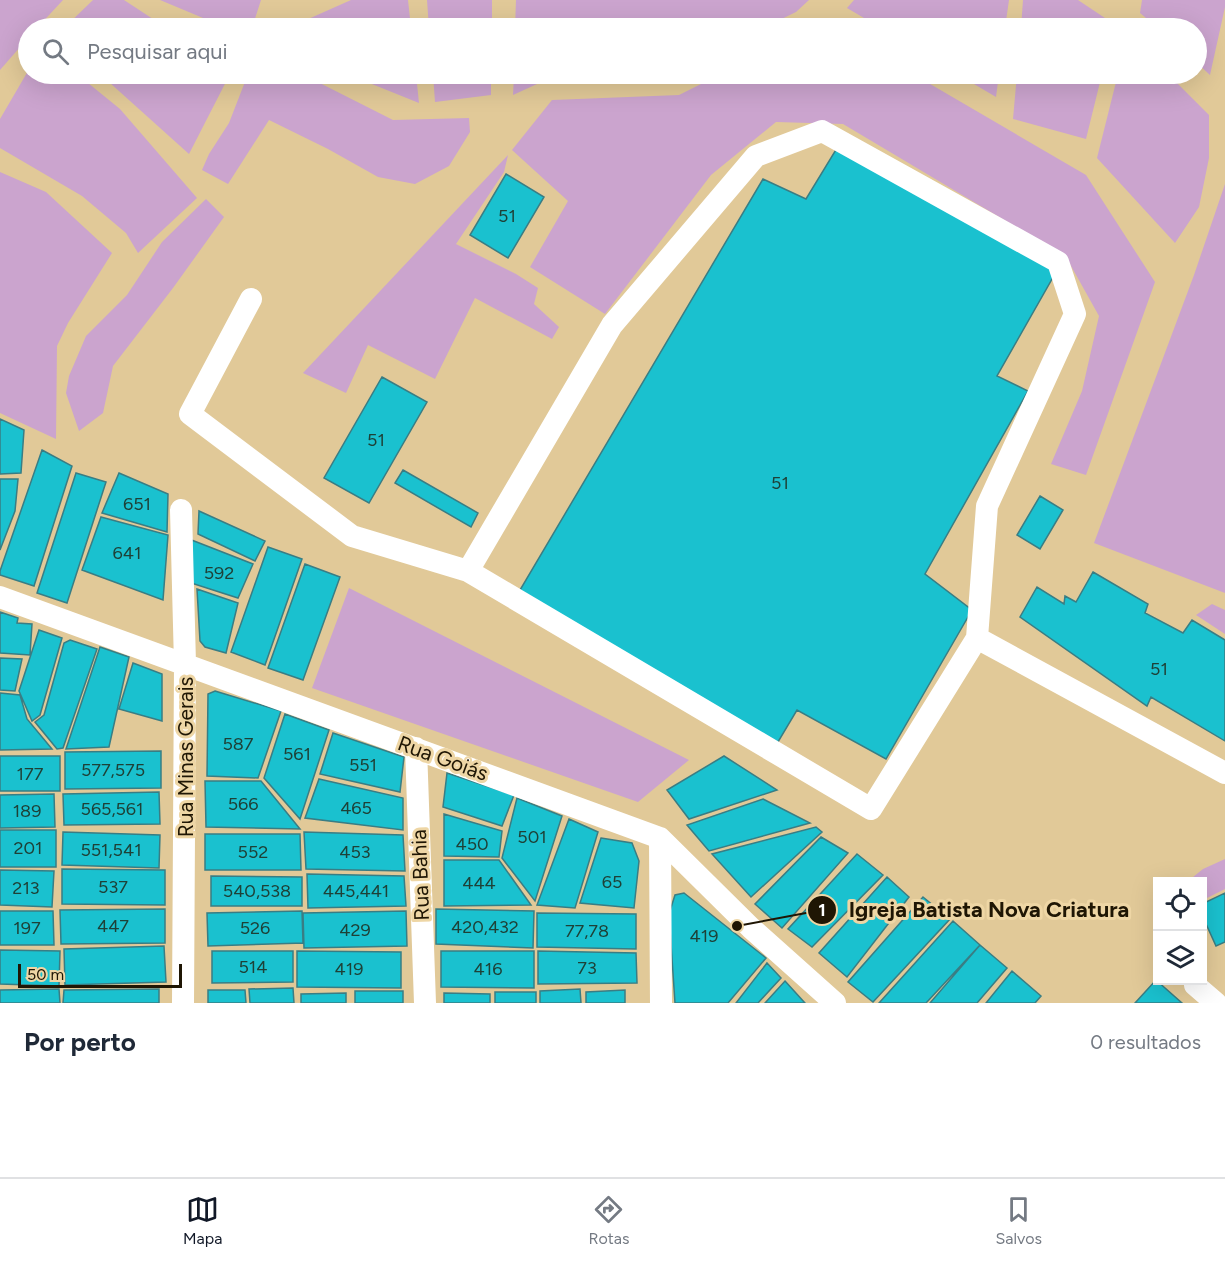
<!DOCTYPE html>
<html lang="pt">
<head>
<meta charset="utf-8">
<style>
  body { margin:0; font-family:Figtree,sans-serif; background:#f2f2f3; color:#1f2937 }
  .controls { position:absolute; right:18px; bottom:18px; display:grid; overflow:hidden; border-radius:0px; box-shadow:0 6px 24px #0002 }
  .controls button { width:54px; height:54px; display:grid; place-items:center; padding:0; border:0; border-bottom:2px solid #e0e1e3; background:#fff; color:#1f2937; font:30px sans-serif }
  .scale { position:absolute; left:18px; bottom:15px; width:164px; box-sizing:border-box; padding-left:6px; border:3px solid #1f1604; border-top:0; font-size:16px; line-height:21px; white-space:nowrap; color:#1f1604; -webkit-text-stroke:4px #eed6a5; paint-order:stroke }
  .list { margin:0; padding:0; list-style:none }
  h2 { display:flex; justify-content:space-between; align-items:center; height:78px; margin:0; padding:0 24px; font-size:26px }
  h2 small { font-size:20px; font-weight:400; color:#747a83 }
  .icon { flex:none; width:33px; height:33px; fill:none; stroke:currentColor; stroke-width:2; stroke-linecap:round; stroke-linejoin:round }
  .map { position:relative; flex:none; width:1225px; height:1003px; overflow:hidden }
  .search { position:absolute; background:#fff; box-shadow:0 6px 24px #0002; left:18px; right:18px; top:18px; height:66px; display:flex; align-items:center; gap:15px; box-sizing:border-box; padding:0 21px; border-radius:33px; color:#747a83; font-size:22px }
  .sheet { height:174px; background:#fff }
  nav { display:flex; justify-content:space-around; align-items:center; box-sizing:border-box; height:84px; border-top:2px solid #e0e1e3; background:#fff; font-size:16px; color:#747a83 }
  nav a { display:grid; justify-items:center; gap:3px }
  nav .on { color:#111827 }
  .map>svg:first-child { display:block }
</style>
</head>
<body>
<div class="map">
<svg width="1225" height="1003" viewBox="0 0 1225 1003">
  <rect width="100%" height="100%" fill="#e1c998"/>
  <path fill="#cba4ce" d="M0,0H63L37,28H28V38L0,70Z
    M93,0H124L156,21L174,28H64Z
    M160,0H261L252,28H227Z
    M351,0H408L411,28H288Z
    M427,0H492V28H429Z
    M516,0H809L796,12L763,28H515Z
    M854,0H1009L1005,28H881L847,8Z
    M1023,0H1078L1114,24L1113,28H1021Z
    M1142,0H1225V7L1210,75L1197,63L1196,28H1158L1140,13Z
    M28,71V74H77L120,109L197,198L138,253L126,233L82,196L0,148V119Z
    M100,74H230L189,154Z
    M248,74H302L393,120L469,118L470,132L449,166L415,184L378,177L328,149L269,120L228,184L202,170L209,154L229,123Z
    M347,74H416L419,103Z
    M433,74H491V95L435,102Z
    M514,74H559L513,95Z
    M721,74H913L1086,175L1155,282L1086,475L1051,464L1082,391L1099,316L1066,257L843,124L776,122L711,175L605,314L530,267L568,201L512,150L552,100L679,95Z
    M957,74H999L996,97Z
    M1017,74H1102L1086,139L1013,119Z
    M1118,74H1168L1209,115V158L1199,207L1175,243L1097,158Z
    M508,155L504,172L456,244L516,274L538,288L534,304L559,327L552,339L475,298L435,379L368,345L346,393L303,373Z
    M0,172L46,192L112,253L68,323L57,346L56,439L0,413Z
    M1225,184V593L1094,543L1194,275Z
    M206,199L224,217L173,288L113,366L103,413L79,431L66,393L69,376L86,336L127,295L162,242Z
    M349,588L689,760L638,802L312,688Z
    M1212,604L1225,610V634L1196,615Z
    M1225,859V889L1203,900L1202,882L1188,881L1203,869Z"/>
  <path fill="#1ac1cf" stroke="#397d84" stroke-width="1.5" d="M837,148L1056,272L997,376L1028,391L925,574L972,610L886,759L797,710L775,747L520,590L763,179L806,199Z
    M506,174L544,197L508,258L470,235Z
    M382,377L427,402L369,503L324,478Z
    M0,419L24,430L21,473L0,474Z
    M42,450L72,466L34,586L0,575V571Z
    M403,470L478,513L471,527L395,483Z
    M76,473L106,482L67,603L37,593Z
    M119,473L168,494L167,532L102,513Z
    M0,479H18L15,511L0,550Z
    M1040,496L1063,510L1040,549L1017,535Z
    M199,511L265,541L255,561L198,534Z
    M101,517L168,535L163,600L82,570Z
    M189,539L253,564L238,598L188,582Z
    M268,547L302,559L265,665L231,652Z
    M305,564L340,577L303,680L268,668Z
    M1093,572L1148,604L1145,613L1183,633L1192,620L1225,640V741L1151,697L1147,706L1020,617L1037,587L1064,604L1065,596L1076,602Z
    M197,589L238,603L226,653L205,647L200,641Z
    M0,612L18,618L17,623L32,624L30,655L0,653Z
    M39,630L62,638L40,715L32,721L19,691Z
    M70,640L97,649L63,748L57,749L35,722L44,715L64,643Z
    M100,647L129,657L109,747L66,749Z
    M0,658L22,659L15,691L0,690Z
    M133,663L162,674V721L119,709Z
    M215,691L281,711L258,778L207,776L208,694Z
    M0,693L20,695L27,719L52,749L0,750Z
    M285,714L329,730L300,819L264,778Z
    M333,733L404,757L400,792L320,774Z
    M161,751V788L65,789V752Z
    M0,756H60V791H0Z
    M724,756L777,790L689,819L667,790Z
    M447,773L514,795L502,826L443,807Z
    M319,779L403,798V830L305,818Z
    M205,781H261L300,829L206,827Z
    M159,792L160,824L64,825L63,794Z
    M54,794L55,827L0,828V795Z
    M517,798L562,816L535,901L502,858Z
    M763,799L810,823L709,851L687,825Z
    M444,814L502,831L499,857L444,856Z
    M569,819L598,832L575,908L537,905Z
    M816,827L822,832L751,897L712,854Z
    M0,830H56V867H0Z
    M63,832L160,835L159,868L62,865Z
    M304,832L403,835L405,871L306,869Z
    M205,834H300L301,870H205Z
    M821,837L848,853L782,928L755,904Z
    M601,838L632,843L639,861L634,908L580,903Z
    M857,854L883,875L812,947L788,929Z
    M444,860H499L531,905L444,906Z
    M62,869L165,870V905L62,904Z
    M0,870L54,871L52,907L0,905Z
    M307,874L404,876L406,906L308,908Z
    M211,876L302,877V906H211Z
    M887,877L909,897L847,977L819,953Z
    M684,893L766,958L728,1003H675L669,914L675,895Z
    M1225,893V942L1216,946L1202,915V904Z
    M923,897L950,919L873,1002L848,982Z
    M165,909V943L61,944L60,910Z
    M436,909L534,911L533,948L436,944Z
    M0,911H53L54,945H0Z
    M302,911L303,943L208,946L207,913Z
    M406,911L407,946L304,948L303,913Z
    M537,913L636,914V949L537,947Z
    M953,921L980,945L926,1003H879Z
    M980,945L1007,968L977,1003H930Z
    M164,946L166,982L65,985L64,949Z
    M0,950L60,951L59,986L0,984Z
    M212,951H293V982L212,983Z
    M297,951L401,952V988L297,987Z
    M441,951H534V988L441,987Z
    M538,951L636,953L637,983L538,984Z
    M767,963L781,978L758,1003H736Z
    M1012,971L1041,996L1035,1003H986Z
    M1156,980L1182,1003H1135Z
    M785,981L805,1003H765Z
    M293,988L294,1003H250L249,989Z
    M59,989L60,1003H0V990Z
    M159,989V1003H63L64,990Z
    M580,989L581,1003H540V991Z
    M208,990H245L246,1003H208Z
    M625,990V1003H586V992Z
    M355,991H403V1003H355Z
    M495,992H536V1003H495Z
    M346,993V1003H301V994Z
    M444,993L490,994V1003H444Z"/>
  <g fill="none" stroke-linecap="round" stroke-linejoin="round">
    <path stroke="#fff" stroke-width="22" d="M822,131L1058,262L1075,314L987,506L977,638L871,809L468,571L612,325L756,156Z
      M251,299L190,414L352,536L468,571
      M181,510L185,664L183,1003
      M0,597L660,838L751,928L835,1003
      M977,638L1225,773
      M416,748L425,1003
      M660,838L661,1003
      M1195,985L1216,1003"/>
  </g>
  <g text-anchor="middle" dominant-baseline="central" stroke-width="6" stroke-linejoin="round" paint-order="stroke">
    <g font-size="18" fill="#1e4137">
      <text x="507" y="216">51</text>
      <text x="376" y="440">51</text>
      <text x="780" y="483">51</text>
      <text x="137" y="504">651</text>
      <text x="127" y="553">641</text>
      <text x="219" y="573">592</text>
      <text x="1159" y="669">51</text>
      <text x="238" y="744">587</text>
      <text x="297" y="754">561</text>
      <text x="363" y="765">551</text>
      <text x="113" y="770">577,575</text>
      <text x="30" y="774">177</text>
      <text x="243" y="804">566</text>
      <text x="356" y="808">465</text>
      <text x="112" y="809">565,561</text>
      <text x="27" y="811">189</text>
      <text x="532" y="837">501</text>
      <text x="472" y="844">450</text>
      <text x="28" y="848">201</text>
      <text x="111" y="850">551,541</text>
      <text x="253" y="852">552</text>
      <text x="355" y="852">453</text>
      <text x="612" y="882">65</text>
      <text x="479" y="883">444</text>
      <text x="113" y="887">537</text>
      <text x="26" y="888">213</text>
      <text x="257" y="891">540,538</text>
      <text x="356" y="891">445,441</text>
      <text x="113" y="926">447</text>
      <text x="485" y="927">420,432</text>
      <text x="27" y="928">197</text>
      <text x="255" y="928">526</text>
      <text x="355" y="930">429</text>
      <text x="587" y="931">77,78</text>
      <text x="704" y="936">419</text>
      <text x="253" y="967">514</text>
      <text x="587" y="968">73</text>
      <text x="349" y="969">419</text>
      <text x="488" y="969">416</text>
    </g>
    <g font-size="21" fill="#1f1604" stroke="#eed6a5">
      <text transform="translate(185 757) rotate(-90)">Rua Minas Gerais</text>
      <text transform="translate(443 758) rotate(20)">Rua Goiás</text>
      <text transform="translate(420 875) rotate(-92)">Rua Bahia</text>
    </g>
  </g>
  <path fill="none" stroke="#1f1604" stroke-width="2" d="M737 926L822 910"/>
  <g fill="#1f1604" stroke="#eed6a5" stroke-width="2">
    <circle cx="737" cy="926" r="6"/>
    <circle cx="822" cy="910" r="15"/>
  </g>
  <g font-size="18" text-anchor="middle" font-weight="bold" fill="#fff">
    <text x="822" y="916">1</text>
  </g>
  <g font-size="22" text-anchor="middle" font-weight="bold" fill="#1f1604" stroke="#eed6a5" stroke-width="6" stroke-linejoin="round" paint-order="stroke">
    <text x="989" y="917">Igreja Batista Nova Criatura</text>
  </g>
</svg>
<div class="controls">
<button><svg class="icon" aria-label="locate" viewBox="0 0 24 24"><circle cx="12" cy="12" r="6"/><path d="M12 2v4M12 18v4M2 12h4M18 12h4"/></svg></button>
<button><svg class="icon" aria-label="layers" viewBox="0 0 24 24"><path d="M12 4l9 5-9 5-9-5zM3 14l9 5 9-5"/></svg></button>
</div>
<div class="scale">50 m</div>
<div class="search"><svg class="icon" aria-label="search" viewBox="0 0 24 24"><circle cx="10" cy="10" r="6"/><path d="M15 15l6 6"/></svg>Pesquisar aqui</div>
</div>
<section class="sheet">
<h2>Por perto<small>0 resultados</small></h2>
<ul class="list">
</ul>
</section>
<nav>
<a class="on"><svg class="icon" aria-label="map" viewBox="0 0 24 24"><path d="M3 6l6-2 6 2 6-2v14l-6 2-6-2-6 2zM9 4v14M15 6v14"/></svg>Mapa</a>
<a><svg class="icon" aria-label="directions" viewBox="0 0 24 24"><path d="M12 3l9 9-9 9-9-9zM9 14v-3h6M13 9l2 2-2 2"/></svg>Rotas</a>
<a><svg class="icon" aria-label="saved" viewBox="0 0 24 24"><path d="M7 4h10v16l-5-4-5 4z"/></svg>Salvos</a>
</nav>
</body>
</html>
